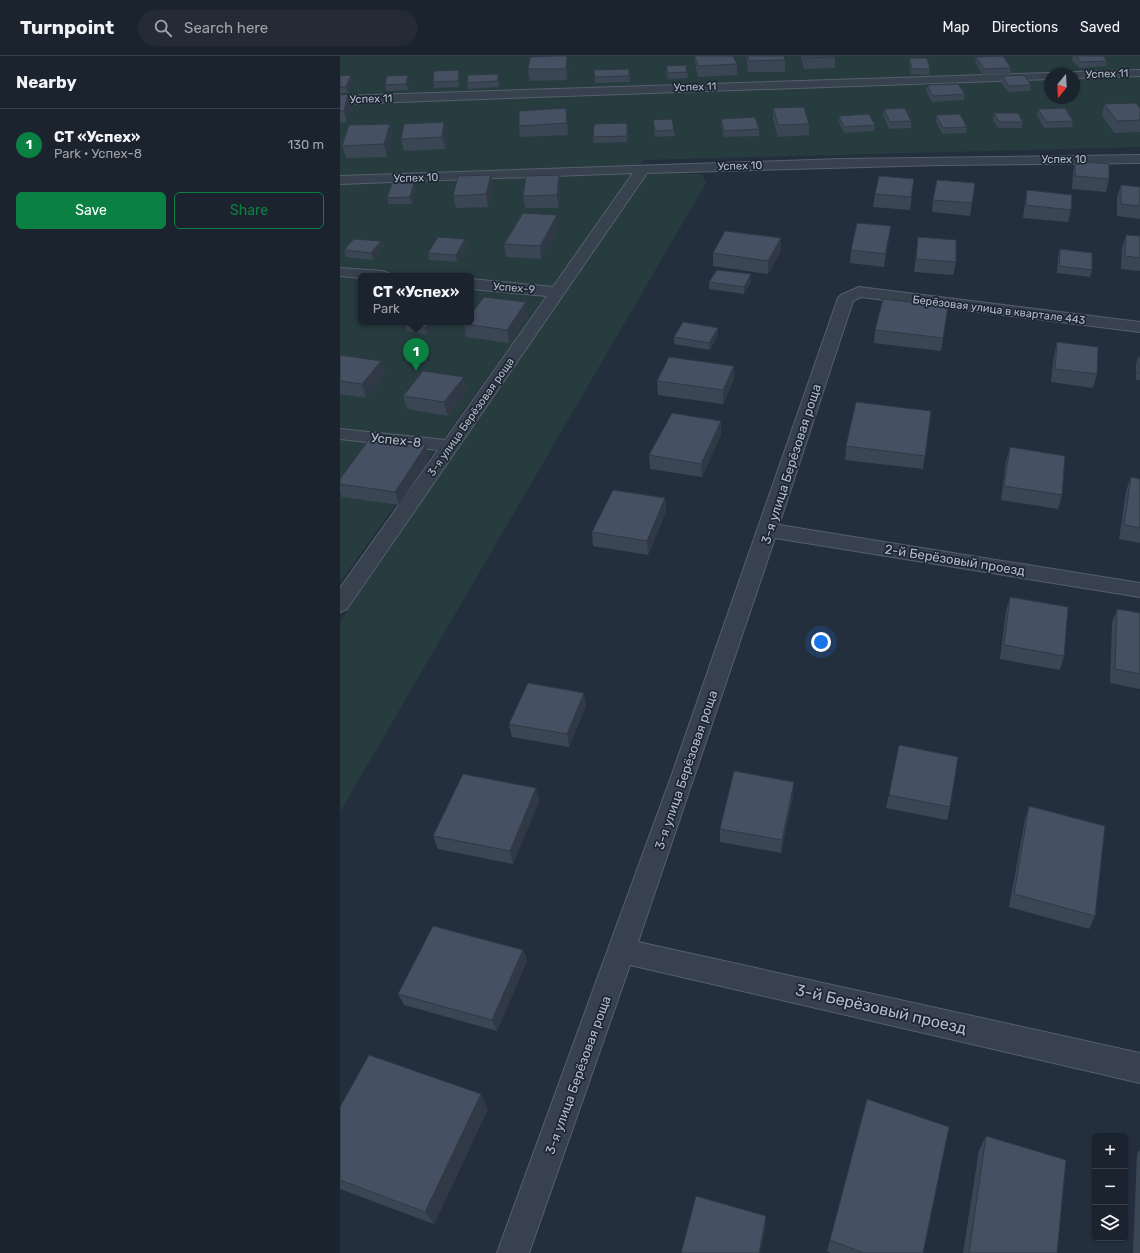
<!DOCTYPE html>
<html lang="en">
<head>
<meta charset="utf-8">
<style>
  body { margin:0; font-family:Rubik,sans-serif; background:#242b36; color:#f1f3f6 }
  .controls { position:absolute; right:12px; bottom:12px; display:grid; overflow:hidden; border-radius:6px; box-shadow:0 1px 3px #0004 }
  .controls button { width:36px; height:36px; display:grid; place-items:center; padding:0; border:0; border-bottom:1px solid #39404a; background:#1b232e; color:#f1f3f6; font:20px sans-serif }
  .compass { position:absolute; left:704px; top:12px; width:36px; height:36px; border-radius:50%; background:#1b232e; box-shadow:0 1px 3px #0004; rotate:198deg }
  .you { position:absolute; left:481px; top:586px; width:14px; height:14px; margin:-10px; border:3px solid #fff; border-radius:50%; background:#1a73e8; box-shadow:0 0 0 6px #1a73e833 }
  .badge { display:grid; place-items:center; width:26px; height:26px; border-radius:50%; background:#0b8043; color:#fff; font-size:13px; font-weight:700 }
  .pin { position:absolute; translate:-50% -33px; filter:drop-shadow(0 1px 2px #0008) }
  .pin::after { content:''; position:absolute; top:21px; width:14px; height:12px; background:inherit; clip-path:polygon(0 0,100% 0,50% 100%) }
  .popup { position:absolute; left:18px; top:217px; width:116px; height:52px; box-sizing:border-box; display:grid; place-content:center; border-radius:6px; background:#1b232e; filter:drop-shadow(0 1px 3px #0005); font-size:13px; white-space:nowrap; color:#a0a4aa }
  .popup b { font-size:15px; color:#f1f3f6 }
  .popup::after { content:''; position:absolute; left:50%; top:100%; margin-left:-8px; border:8px solid transparent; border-top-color:#1b232e }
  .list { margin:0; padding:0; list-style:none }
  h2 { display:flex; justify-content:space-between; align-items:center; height:52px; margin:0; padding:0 16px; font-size:17px }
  h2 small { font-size:13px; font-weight:400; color:#a0a4aa }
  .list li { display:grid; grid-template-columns:26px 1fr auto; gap:12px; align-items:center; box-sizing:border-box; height:72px; padding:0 16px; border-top:1px solid #39404a }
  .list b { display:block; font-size:15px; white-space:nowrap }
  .list p { margin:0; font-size:13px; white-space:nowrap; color:#a0a4aa }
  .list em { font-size:13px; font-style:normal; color:#a0a4aa }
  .actions { display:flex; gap:8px; padding:12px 16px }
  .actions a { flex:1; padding:9px 0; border:1px solid #0b8043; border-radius:6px; text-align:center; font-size:14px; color:#0b8043 }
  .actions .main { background:#0b8043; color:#fff }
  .icon { flex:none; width:22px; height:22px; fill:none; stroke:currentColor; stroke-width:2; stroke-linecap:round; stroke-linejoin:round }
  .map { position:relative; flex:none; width:800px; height:1197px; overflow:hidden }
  header { display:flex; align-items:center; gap:24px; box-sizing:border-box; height:56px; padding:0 20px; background:#1b232e; border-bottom:1px solid #39404a }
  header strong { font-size:19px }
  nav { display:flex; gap:22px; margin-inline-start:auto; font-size:14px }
  .search { width:280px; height:36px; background:#242b36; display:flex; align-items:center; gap:10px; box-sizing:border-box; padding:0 14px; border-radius:22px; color:#a0a4aa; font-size:15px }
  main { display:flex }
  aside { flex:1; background:#1b232e }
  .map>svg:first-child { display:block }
</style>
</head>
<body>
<header>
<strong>Turnpoint</strong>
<div class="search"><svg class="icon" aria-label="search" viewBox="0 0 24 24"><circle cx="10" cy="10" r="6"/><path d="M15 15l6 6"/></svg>Search here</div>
<nav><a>Map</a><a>Directions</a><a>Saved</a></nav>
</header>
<main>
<aside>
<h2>Nearby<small></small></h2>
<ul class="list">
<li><span class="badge">1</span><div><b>СТ «Успех»</b><p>Park · Успех-8</p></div><em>130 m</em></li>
</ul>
<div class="actions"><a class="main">Save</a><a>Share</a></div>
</aside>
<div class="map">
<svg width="800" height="1197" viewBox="0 0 800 1197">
  <rect width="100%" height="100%" fill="#242f3e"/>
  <path fill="#263c3f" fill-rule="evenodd" d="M0,0H800V91L304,104L0,526ZM710,18H734V42H710ZM21,220H131V266H21Z
    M316,117L362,118L366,127L0,756V566L301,121Z"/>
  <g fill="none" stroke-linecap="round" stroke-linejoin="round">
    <defs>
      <path id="minor" d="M800,14V20L734,22V18H729L734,16Z
        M710,17L714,18H710V23L0,48V40Z
        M800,99V107L600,109L307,117L7,553L0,556V532L98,394L0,383V373L105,384L207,240L131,233V223L213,231L293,117L0,128V120L500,103Z
        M0,212L43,215L48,217L51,220H21V222L0,220Z
        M519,231L800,266V276L521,241L513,245L439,469L800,527V541L435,482L298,886L800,997V1027L290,909L189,1197H157L331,721L498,242L501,239Z"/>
    </defs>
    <use href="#minor" stroke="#565f6c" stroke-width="2"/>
    <use href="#minor" fill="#38414e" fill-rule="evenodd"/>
  </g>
  <path fill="#3b4654" d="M354,0H393L397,8V19L358,21L355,6Z
    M406,0H444L445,4V16H408Z
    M461,0H495V12L464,13Z
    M733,0H763L767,5L766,10L740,12L732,4Z
    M636,1L671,12L670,18L643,19L635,6Z
    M569,2L590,13L589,19L571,18L569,8Z
    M326,10L347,16L348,22L328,23L326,16Z
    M229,11L227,24L190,25L188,13Z
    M289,13L290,26L255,27L254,14Z
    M119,14L120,20L119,31L94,32L93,26Z
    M0,20L13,25L8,37H0Z
    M662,20L691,29L690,35L668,36L661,26Z
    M159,23V31L128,33L127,27Z
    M69,25L68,34L46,35L45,29Z
    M587,29L625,38L624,44L592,46L586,35Z
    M0,39L11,50L7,66L0,67Z
    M764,48L800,52V76L774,77L762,60Z
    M433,52L469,68V79L438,81L433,64Z
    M544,53L571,65V72L549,73L543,59Z
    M698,53L733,65L732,71L704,72L697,59Z
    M654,57L683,66L682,72H658L653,64Z
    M596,59L627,71L626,77L602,78L596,65Z
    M499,60L535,69L534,75L504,77L499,66Z
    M381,63L419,73V80L384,81L381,69Z
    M228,64V79L180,81L179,70Z
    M313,64L334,74L335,80L315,81Z
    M104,66L107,78L105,93L64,95L61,83Z
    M50,68L52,80L47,101L6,102L2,90Z
    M288,73L287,86L254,87L253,81Z
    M735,105L769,123L766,136L732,133L733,117Z
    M219,119L220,131L219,152H185L183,140Z
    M574,123L570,154L533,151L535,138Z
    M781,129L800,131V163L777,160V141Z
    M154,131L148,151L116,152L113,140Z
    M75,133L72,148H49L47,142Z
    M687,134L731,154L728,166L683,162L685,147Z
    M593,144L632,147L630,160L592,156Z
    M219,172L201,203L166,201L164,188Z
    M786,179L800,180V215L781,213L782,192Z
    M578,181L616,206L613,219L574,216Z
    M441,182V195L428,218L373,210V197Z
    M125,183L127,190L117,206L89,204L88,197Z
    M549,183L544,211L510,207L511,194Z
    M41,185L42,192L33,204L6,201L4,194Z
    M720,193L752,214L750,221L717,217L718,200Z
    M411,218V225L404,238L369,233V226Z
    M21,233V242L19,235Z
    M186,246L188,259L169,287L126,281L124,268Z
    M608,250L601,295L534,287L535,274Z
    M98,266L87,279L67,275L65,269Z
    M378,279L370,294L334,288V281Z
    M717,286L757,318L753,332L711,326L714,299Z
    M0,299L41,305L45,319L26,342L0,338Z
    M798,301L800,302V324H796V308Z
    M394,323L383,348L318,339L317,325Z
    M127,334L108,360L67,353L63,340Z
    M591,355L583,413L505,404L506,390Z
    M381,379L362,421L310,413L309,399Z
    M670,391L722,439L718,453L661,444L666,405Z
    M89,403L59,449L2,441L0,437V428Z
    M791,421L800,423V487L779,483L786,435Z
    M325,442L326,456L308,499L253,490L252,476Z
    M670,541L724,600L720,614L660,603L666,555Z
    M777,553L800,557V633L770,627L772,567Z
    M246,650L229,691L172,681L169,668Z
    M196,732L199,745L173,808L98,793L93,780Z
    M453,739L441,797L380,786V773Z
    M549,739L610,751L607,764L546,752Z
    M689,750L755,860L749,873L669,851L685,763Z
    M183,894L187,905L157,975L64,949L58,938Z
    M0,1051L148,1053L94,1168L0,1133Z
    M646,1080L717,1197H623L639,1094Z
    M800,1094V1197H793L797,1098Z
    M490,1184L583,1197H491L487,1195Z"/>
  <path fill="#303945" d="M227,0L229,11L227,24L226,13Z
    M119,14L120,20L119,31L118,25Z
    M158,18L159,23V31L158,25Z
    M11,19L13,25L8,37L6,31Z
    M68,19L69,25L68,34L66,28Z
    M8,38L11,50L7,66L4,55Z
    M226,52L228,64V79L227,67Z
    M104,66L107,78L105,93L102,81Z
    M50,68L52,80L47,101L44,88Z
    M151,119L154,131L148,151L146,138Z
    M219,119L220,131L219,152L217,139Z
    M74,127L75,133L72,148L70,141Z
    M217,159L219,172L201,203L200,190Z
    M551,170L549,183L544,211L545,198Z
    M441,182V195L428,218V205Z
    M125,183L127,190L117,206L116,199Z
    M41,185L42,192L33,204L31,197Z
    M411,218V225L404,238V231Z
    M186,246L188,259L169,287L167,274Z
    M90,266H98L87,279L85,272Z
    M378,272V279L370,294L369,287Z
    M41,305L45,319L26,342L22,328Z
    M394,310V323L383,348V334Z
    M124,321L127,334L108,360L104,346Z
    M381,365V379L362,421L361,408Z
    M86,389L89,403L59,449L55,436Z
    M325,442L326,456L308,499L307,485Z
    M244,637L246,650L229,691L227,678Z
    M454,726L453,739L441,797L442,784Z
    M196,732L199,745L173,808L170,795Z
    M183,894L187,905L157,975L152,964Z
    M141,1038L148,1053L94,1168L85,1156Z
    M426,1160V1169L420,1197H419Z"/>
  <path fill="#455162" stroke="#303945" d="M215,0H227L226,13H188L190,1Z
    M355,0H393L397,8L358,10Z
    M408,0H444L445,4L408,5Z
    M464,0H495V1L464,2Z
    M663,0L671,12L644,13L636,1Z
    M736,0H763L767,5L741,6Z
    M569,2H587L590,13H572Z
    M346,9L347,16L328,17L326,10Z
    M289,13V20L255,21L254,14Z
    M119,14L118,25L93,26L94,15Z
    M158,18V25L127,27L128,19Z
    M11,19L6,31H0V20Z
    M68,19L66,28L45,29L47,20Z
    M684,19L691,29L669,30L662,20Z
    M618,28L625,38L593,40L587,29Z
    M8,38L4,55H0V39Z
    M796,47L800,52V64L777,65L764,48Z
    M464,51L469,68L438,69L433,52Z
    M226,52L227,67L179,70V55Z
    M565,52L571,65L550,66L544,53Z
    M725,52L733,65L706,66L698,53Z
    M654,57H678L683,66H659Z
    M529,58L535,69L504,71L499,60Z
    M620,58L627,71L603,72L596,59Z
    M415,61L419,73L384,75L381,63Z
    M332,63L334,74L315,75L313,64Z
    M104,66L102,81L61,83L64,68Z
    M287,67V80L253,81L254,68Z
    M50,68L44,88L2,90L9,69Z
    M735,105L769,108V123L735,120Z
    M151,119L146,138L113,140L118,120Z
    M219,119L217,139L183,140L186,120Z
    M539,120L574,123L571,141L535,138Z
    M597,124L635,127L632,147L593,144Z
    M52,127H74L70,141L47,142Z
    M781,129L800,131V150L781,148Z
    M687,134L732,139L731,154L686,149Z
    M183,157L217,159L200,190L164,188Z
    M517,167L551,170L545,198L511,194Z
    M385,175L441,182L428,205L373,197Z
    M786,179L800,180V202L785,200Z
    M98,181L125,183L116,199L88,197Z
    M578,181L616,184V206L576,203Z
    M14,183L41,185L31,197L4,194Z
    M720,193L752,197V214L719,210Z
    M377,214L411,218L404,231L369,226Z
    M35,216L67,220H32Z
    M144,241L186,246L167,274L124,268L125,266H131V258Z
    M543,243L608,250L603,282L535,274Z
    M68,266H90L85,272L65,269Z
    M343,266L378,272L369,287L334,281Z
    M717,286L758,291L757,318L715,313Z
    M0,299L41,305L22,328L0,325Z
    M329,301L394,310L383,334L317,325Z
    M798,301L800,302V317H798Z
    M83,315L124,321L104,346L63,340Z
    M516,346L591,355L585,400L506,390Z
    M332,357L381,365L361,408L309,399Z
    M30,382L86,389L55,436L0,428V423Z
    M670,391L725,400L722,439L664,430Z
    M791,421L800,423V472L784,469Z
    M273,434L325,442L307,485L252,476Z
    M670,541L728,551L724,600L664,589Z
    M777,553L800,557V618L775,613Z
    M188,627L244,637L227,678L169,668Z
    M559,689L618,701L610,751L549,739Z
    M394,715L454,726L442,784L380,773Z
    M123,718L196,732L170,795L93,780Z
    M689,750L765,770L755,860L674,838Z
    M93,870L183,894L152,964L58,938Z
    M29,999L141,1038L85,1156L0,1124V1051Z
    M527,1043L609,1071L583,1197H524L490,1184Z
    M646,1080L726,1104L717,1197H629Z
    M356,1140L426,1160L419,1197H341Z"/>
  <g text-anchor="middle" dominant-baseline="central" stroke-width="3.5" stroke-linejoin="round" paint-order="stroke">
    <g font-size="11" fill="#b4bcc9" stroke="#1d2633">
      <text transform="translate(767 18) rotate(-2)">Успех 11</text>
      <text transform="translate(355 31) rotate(-2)">Успех 11</text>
      <text transform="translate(31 43) rotate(-2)">Успех 11</text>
      <text x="724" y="103">Успех 10</text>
      <text transform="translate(400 110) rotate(-2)">Успех 10</text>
      <text transform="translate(76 122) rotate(-2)">Успех 10</text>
      <text transform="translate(174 232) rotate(5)">Успех-9</text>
      <text transform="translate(659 254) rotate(7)">Берёзовая улица в квартале 443</text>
      <text transform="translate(131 361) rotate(-55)">3-я улица Берёзовая роща</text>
    </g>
    <g font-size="13" fill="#b4bcc9" stroke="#1d2633">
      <text transform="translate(56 384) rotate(6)">Успех-8</text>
      <text transform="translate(451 408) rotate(-72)">3-я улица Берёзовая роща</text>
      <text transform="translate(615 504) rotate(9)">2-й Берёзовый проезд</text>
      <text transform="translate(346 714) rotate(-71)">3-я улица Берёзовая роща</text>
      <text transform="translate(238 1019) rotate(-70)">3-я улица Берёзовая роща</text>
    </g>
    <g font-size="16" fill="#b4bcc9" stroke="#1d2633">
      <text transform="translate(541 953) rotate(13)">3-й Берёзовый проезд</text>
    </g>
  </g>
</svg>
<div class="controls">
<button>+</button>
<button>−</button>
<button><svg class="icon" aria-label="layers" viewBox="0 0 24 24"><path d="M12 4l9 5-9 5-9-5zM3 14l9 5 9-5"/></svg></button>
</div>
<svg class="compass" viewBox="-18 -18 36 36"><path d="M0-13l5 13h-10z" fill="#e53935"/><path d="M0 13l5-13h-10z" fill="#a0a4aa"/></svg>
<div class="you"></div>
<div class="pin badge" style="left:76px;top:315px">1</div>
<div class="popup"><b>СТ «Успех»</b>Park</div>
</div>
</main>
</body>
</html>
